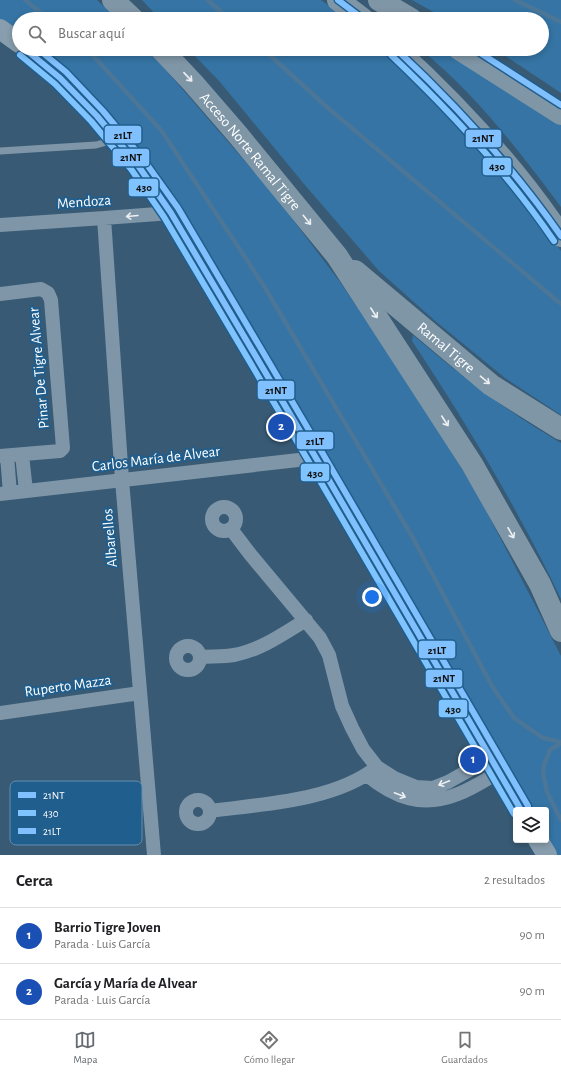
<!DOCTYPE html>
<html lang="es">
<head>
<meta charset="utf-8">
<style>
  body { margin:0; font-family:"Alegreya Sans",sans-serif; background:#f2f2f2; color:#202124 }
  .controls { position:absolute; right:12px; bottom:12px; display:grid; overflow:hidden; border-radius:4px; box-shadow:0 2px 6px #0003 }
  .controls button { width:36px; height:36px; display:grid; place-items:center; padding:0; border:0; border-bottom:1px solid #e0e0e0; background:#fff; color:#202124; font:20px sans-serif }
  .you { position:absolute; left:372px; top:597px; width:14px; height:14px; margin:-10px; border:3px solid #fff; border-radius:50%; background:#1a73e8; box-shadow:0 0 0 6px #1a73e833 }
  .badge { display:grid; place-items:center; width:26px; height:26px; border-radius:50%; background:#656b70; color:#fff; font-size:13px; font-weight:700 }
  .pin { position:absolute; translate:-50% -50%; border:2px solid #fff; box-shadow:0 1px 4px #0006 }
  .list { margin:0; padding:0; list-style:none }
  h2 { display:flex; justify-content:space-between; align-items:center; height:52px; margin:0; padding:0 16px; font-size:17px }
  h2 small { font-size:13px; font-weight:400; color:#757577 }
  .list li { display:grid; grid-template-columns:26px 1fr auto; gap:12px; align-items:center; box-sizing:border-box; height:56px; padding:0 16px; border-top:1px solid #e0e0e0 }
  .list b { display:block; font-size:15px; white-space:nowrap }
  .list p { margin:0; font-size:13px; white-space:nowrap; color:#757577 }
  .list em { font-size:13px; font-style:normal; color:#757577 }
  .icon { flex:none; width:22px; height:22px; fill:none; stroke:currentColor; stroke-width:2; stroke-linecap:round; stroke-linejoin:round }
  .map { position:relative; flex:none; width:561px; height:855px; overflow:hidden }
  .search { position:absolute; background:#fff; box-shadow:0 2px 6px #0003; left:12px; right:12px; top:12px; height:44px; display:flex; align-items:center; gap:10px; box-sizing:border-box; padding:0 14px; border-radius:22px; color:#757577; font-size:15px }
  .sheet { height:164px; background:#fff }
  nav { display:flex; justify-content:space-around; align-items:center; box-sizing:border-box; height:56px; border-top:1px solid #e0e0e0; background:#fff; font-size:11px; color:#757577 }
  nav a { display:grid; justify-items:center; gap:2px }
  nav .on { color:#656b70 }
  .map>svg:first-child { display:block }
</style>
</head>
<body>
<div class="map">
<svg width="561" height="855" viewBox="0 0 561 855">
  <rect width="100%" height="100%" fill="#385a74"/>
  <path fill="#3574a4" d="M0,0H97L117,19H19V35L0,20Z
    M142,0H321L347,19H160Z
    M412,0H561V93L495,49H542V19H446Z
    M35,49H146L158,61L275,196L340,282L419,398L479,497L536,607L561,656V855H557L546,836V810H531L195,230L160,178L109,116Z
    M188,49H383L412,75L467,132L520,194L561,251V415L505,378L434,320L379,271L304,184L220,82Z
    M420,49H442L561,124V207C519,151 475,93 420,49Z
    M413,335C460,375 507,412 561,443V599C518,509 467,424 412,341Z"/>
  <g fill="none" stroke-linecap="round" stroke-linejoin="round">
    <path stroke="#4c7697" stroke-width="4.5" d="M25,0L49,19
      M208,0L229,19
      M515,0L561,22
      M87,49L161,130L264,286L413,538L492,686L514,718L543,738L561,742
      M263,49L328,108L561,304
      M561,743L550,750L544,765L543,773L547,792L561,820"/>
    <path stroke="#7f96a8" stroke-width="7" d="M0,151L96,145L114,140"/>
    <path stroke="#7f96a8" stroke-width="14" d="M104,218L122,480L154,855
      M0,225L104,218L171,213
      M0,294L41,289L48,293L51,300L63,448L60,451L0,456
      M22,455L26,491
      M7,456L10,493
      M0,494L316,458
      M212 519a12 12 0 1 1 24 0a12 12 0 1 1-24 0Z
      M231,529L250,554L320,638L329,655L342,706L352,728L363,749L377,767L394,778L416,787L433,788L448,782L491,758
      M176 658a12 12 0 1 1 24 0a12 12 0 1 1-24 0Z
      M200,657C211,656 223,657 234,655C261,650 283,634 306,620
      M0,713L140,693
      M367,775C395,798 422,808 458,794C472,789 485,780 499,772
      M186 812a12 12 0 1 1 24 0a12 12 0 1 1-24 0Z
      M210,811C262,804 335,801 377,767"/>
    <path stroke="#889dad" stroke-width="20" d="M0,29L19,43
      M25,49L60,78L97,116L137,164L171,213L316,458L521,810
      M538,840L547,855"/>
    <g stroke="#7f96a7" stroke-width="22">
      <path d="M113,0L133,19"/>
      <path d="M338,0L363,19"/>
      <path d="M379,0L411,19"/>
      <path id="s1" d="M161,49L193,83L238,135L337,256L472,464L540,584L561,631"/>
      <path d="M396,49C457,105 515,167 561,236"/>
      <path d="M459,49L561,114"/>
      <path id="s2" d="M355,271L491,385L561,429"/>
    </g>
    <defs>
      <path id="bus-1" d="M338,0L363,19
        M25,49L60,78L97,116L137,164L171,213L316,458L521,810
        M396,49C457,106 513,167 561,236"/>
      <path id="bus-2" d="M20,55L55,84L91,121L131,169L164,217L309,462L514,814
        M391,55C451,112 507,172 554,241"/>
      <path id="bus-3" d="M38,49L66,72L103,111L143,159L178,208L323,454L528,806
        M474,49L561,105"/>
    </defs>
    <use href="#bus-1" stroke="#205e8d" stroke-width="9"/>
    <use href="#bus-2" stroke="#205e8d" stroke-width="9"/>
    <use href="#bus-3" stroke="#205e8d" stroke-width="9"/>
    <use href="#bus-1" stroke="#80c0ff" stroke-width="6"/>
    <use href="#bus-2" stroke="#80c4ff" stroke-width="6"/>
    <use href="#bus-3" stroke="#80c0ff" stroke-width="6"/>
  </g>
  <defs><path id="oneway-shaft" d="M-6 0H5M1.5-3L5.5 0L1.5 3" fill="none" stroke-width="1.6" stroke-linecap="round" stroke-linejoin="round"/></defs>
  <g stroke="#eceff2">
    <use href="#oneway-shaft" transform="translate(188 77) rotate(47)"/>
    <use href="#oneway-shaft" transform="translate(132 216) rotate(175)"/>
    <use href="#oneway-shaft" transform="translate(307 220) rotate(51)"/>
    <use href="#oneway-shaft" transform="translate(374 313) rotate(57)"/>
    <use href="#oneway-shaft" transform="translate(485 380) rotate(40)"/>
    <use href="#oneway-shaft" transform="translate(445 421) rotate(57)"/>
    <use href="#oneway-shaft" transform="translate(511 533) rotate(61)"/>
    <use href="#oneway-shaft" transform="translate(444 783) rotate(158)"/>
    <use href="#oneway-shaft" transform="translate(400 795) rotate(21)"/>
  </g>
  <g text-anchor="middle" dominant-baseline="central" stroke-width="4" stroke-linejoin="round" paint-order="stroke">
    <g font-size="15" fill="#fff" stroke="#205e8d">
      <text stroke="none"><textPath href="#s1" startOffset="136">Acceso Norte Ramal Tigre</textPath></text>
      <text transform="translate(84 202) rotate(-4)">Mendoza</text>
      <text stroke="none"><textPath href="#s2" startOffset="119">Ramal Tigre</textPath></text>
      <text transform="translate(39 368) rotate(-95)">Pinar De Tigre Alvear</text>
      <text transform="translate(156 459) rotate(-7)">Carlos María de Alvear</text>
      <text transform="translate(110 538) rotate(-95)">Albarellos</text>
      <text transform="translate(68 686) rotate(-8)">Ruperto Mazza</text>
    </g>
  </g>
  <rect x="10" y="781" width="132" height="64" rx="6" fill="#205e8d" stroke="#638eaf" stroke-width="1"/>
  <rect x="18" y="792" width="18" height="6" fill="#80c0ff"/>
  <rect x="18" y="810" width="18" height="6" fill="#80c4ff"/>
  <rect x="18" y="828" width="18" height="6" fill="#80c0ff"/>
  <g font-size="11" fill="#fff">
    <text x="43" y="799">21NT</text>
    <text x="43" y="817">430</text>
    <text x="43" y="835">21LT</text>
  </g>
  <g stroke="#205e8d" stroke-width="1.5">
    <rect x="104" y="125" width="38" height="19" rx="4" fill="#80c0ff"/>
    <rect x="465" y="129" width="37" height="19" rx="4" fill="#80c0ff"/>
    <rect x="112" y="148" width="38" height="19" rx="4" fill="#80c0ff"/>
    <rect x="482" y="157" width="30" height="19" rx="4" fill="#80c4ff"/>
    <rect x="128" y="178" width="31" height="19" rx="4" fill="#80c4ff"/>
    <rect x="257" y="380" width="38" height="20" rx="4" fill="#80c0ff"/>
    <rect x="296" y="431" width="38" height="19" rx="4" fill="#80c0ff"/>
    <rect x="300" y="463" width="30" height="19" rx="4" fill="#80c4ff"/>
    <rect x="418" y="640" width="38" height="19" rx="4" fill="#80c0ff"/>
    <rect x="425" y="669" width="38" height="19" rx="4" fill="#80c0ff"/>
    <rect x="438" y="699" width="30" height="19" rx="4" fill="#80c4ff"/>
  </g>
  <g font-size="11" text-anchor="middle" font-weight="bold" fill="#111">
    <text x="123" y="139">21LT</text>
    <text x="483" y="142">21NT</text>
    <text x="131" y="161">21NT</text>
    <text x="497" y="170">430</text>
    <text x="144" y="191">430</text>
    <text x="276" y="394">21NT</text>
    <text x="315" y="445">21LT</text>
    <text x="315" y="477">430</text>
    <text x="437" y="654">21LT</text>
    <text x="444" y="682">21NT</text>
    <text x="453" y="713">430</text>
  </g>
</svg>
<div class="controls">
<button><svg class="icon" aria-label="layers" viewBox="0 0 24 24"><path d="M12 4l9 5-9 5-9-5zM3 14l9 5 9-5"/></svg></button>
</div>
<div class="you"></div>
<div class="pin badge" style="left:473px;top:760px;background:#1a4fb4">1</div>
<div class="pin badge" style="left:281px;top:427px;background:#1a4fb4">2</div>
<div class="search"><svg class="icon" aria-label="search" viewBox="0 0 24 24"><circle cx="10" cy="10" r="6"/><path d="M15 15l6 6"/></svg>Buscar aquí</div>
</div>
<section class="sheet">
<h2>Cerca<small>2 resultados</small></h2>
<ul class="list">
<li><span class="badge" style="background:#1a4fb4">1</span><div><b>Barrio Tigre Joven</b><p>Parada · Luis García</p></div><em>90 m</em></li>
<li><span class="badge" style="background:#1a4fb4">2</span><div><b>García y María de Alvear</b><p>Parada · Luis García</p></div><em>90 m</em></li>
</ul>
</section>
<nav>
<a class="on"><svg class="icon" aria-label="map" viewBox="0 0 24 24"><path d="M3 6l6-2 6 2 6-2v14l-6 2-6-2-6 2zM9 4v14M15 6v14"/></svg>Mapa</a>
<a><svg class="icon" aria-label="directions" viewBox="0 0 24 24"><path d="M12 3l9 9-9 9-9-9zM9 14v-3h6M13 9l2 2-2 2"/></svg>Cómo llegar</a>
<a><svg class="icon" aria-label="saved" viewBox="0 0 24 24"><path d="M7 4h10v16l-5-4-5 4z"/></svg>Guardados</a>
</nav>
</body>
</html>
